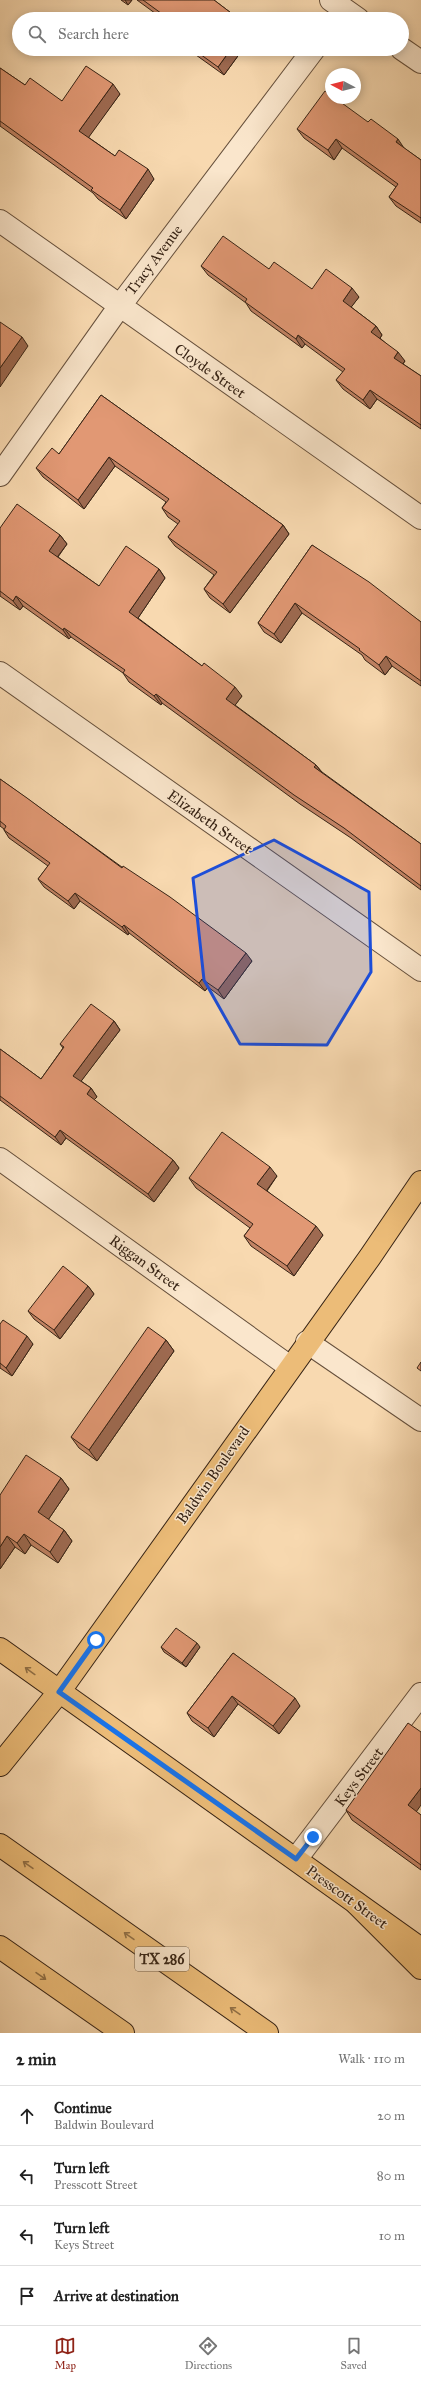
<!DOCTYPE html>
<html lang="en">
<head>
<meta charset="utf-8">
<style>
  body { margin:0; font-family:"IM FELL Great Primer",serif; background:#f2f2f2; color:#222 }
  .compass { position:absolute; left:325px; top:68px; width:36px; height:36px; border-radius:50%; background:#fff; box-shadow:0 2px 10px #0003; rotate:277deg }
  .stop { position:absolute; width:12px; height:12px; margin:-9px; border:3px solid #1a73e8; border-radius:50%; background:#fff }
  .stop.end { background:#1a73e8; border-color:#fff; box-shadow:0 1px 4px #0008 }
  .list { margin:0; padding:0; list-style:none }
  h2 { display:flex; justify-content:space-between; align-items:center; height:52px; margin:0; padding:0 16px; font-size:17px }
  h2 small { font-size:13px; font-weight:400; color:#767676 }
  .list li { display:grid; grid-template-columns:26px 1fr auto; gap:12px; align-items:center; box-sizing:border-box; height:60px; padding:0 16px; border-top:1px solid #e0e0e0 }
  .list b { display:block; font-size:15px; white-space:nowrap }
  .list p { margin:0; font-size:13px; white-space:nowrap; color:#767676 }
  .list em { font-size:13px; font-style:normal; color:#767676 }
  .icon { flex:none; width:22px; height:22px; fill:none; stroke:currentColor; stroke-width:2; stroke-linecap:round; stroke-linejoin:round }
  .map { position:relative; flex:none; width:421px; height:2033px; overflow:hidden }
  .search { position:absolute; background:#fff; box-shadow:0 2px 10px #0003; left:12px; right:12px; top:12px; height:44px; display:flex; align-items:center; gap:10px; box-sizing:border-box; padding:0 14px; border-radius:22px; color:#767676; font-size:15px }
  .sheet { height:292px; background:#fff }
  nav { display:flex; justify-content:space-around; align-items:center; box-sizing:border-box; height:56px; border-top:1px solid #e0e0e0; background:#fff; font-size:11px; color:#767676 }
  nav a { display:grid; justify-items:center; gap:2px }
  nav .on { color:#8f2418 }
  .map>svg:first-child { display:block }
</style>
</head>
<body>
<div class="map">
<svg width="421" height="2033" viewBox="0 0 421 2033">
  <rect width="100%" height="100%" fill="#f8d9b0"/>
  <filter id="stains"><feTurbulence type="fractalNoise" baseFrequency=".005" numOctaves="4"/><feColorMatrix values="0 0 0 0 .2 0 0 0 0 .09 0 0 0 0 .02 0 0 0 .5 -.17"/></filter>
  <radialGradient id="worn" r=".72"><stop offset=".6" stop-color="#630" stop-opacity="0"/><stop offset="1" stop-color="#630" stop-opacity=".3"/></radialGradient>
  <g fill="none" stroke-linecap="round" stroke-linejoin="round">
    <defs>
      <path id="minor" d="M331,0L358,19
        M402,49L421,62
        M0,221L421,518
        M0,475L119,307L314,49
        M0,673L421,970
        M0,1159L290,1367
        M307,1342L421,1420
        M296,1859L421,1694"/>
      <path id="major" d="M0,1649L421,1949
        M0,1765L59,1692L370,1257L421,1182"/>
      <path id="highway" d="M0,1845L267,2033
        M357,1904L421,1968
        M0,1947L123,2033"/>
    </defs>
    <use href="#minor" stroke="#66503c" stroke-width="24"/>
    <use href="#major" stroke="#362315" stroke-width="24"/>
    <use href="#highway" stroke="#362315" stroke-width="24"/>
    <use href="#minor" stroke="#fae6cc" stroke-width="22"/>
    <use href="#major" stroke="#ecbc78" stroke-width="22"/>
    <use href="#highway" stroke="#ecbc78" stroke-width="22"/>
  </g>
  <path fill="#c28364" stroke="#362315" d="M121,0H132L128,5Z
    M137,0H214L239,19H163Z
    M188,49H243L224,75L189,50Z
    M0,68L25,85L62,101L120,94L88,137L115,156L154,179L126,219L98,199L93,193L0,126Z
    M297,129L404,148L421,160V223L396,206L389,197L396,187L342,148L334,160L304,138Z
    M201,266L269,269L312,289L359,297L351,307L376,326L382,335L380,338L405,361L403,364L421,376V429L377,399L370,409L343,389L336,380L343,372L305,344L302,348L251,311L246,303L208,275Z
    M101,395L283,525L289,534L230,613L210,598L204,589L214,575L175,546L168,537L178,524L168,517L162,508L166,502L115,466L84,509L43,477L36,468L59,454Z
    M0,528L60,535L67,544L58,557L99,586L159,569L165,578L138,618L242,696L235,705L316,765L322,772L421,844V890L351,838L300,804L162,703L161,705L129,682L123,673L71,637L69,639L23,606L20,610L0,596Z
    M312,545L421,622V686L392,666L385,675L365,660L362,655L302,613L281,643L264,632L258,623Z
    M0,779L252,961L224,999L208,987L205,991L129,933L128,935L80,901L74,909L44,887L38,879L48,866L9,838L4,830V829L0,826Z
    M114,1021L120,1030L81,1081L91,1088L97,1097L94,1100L173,1160L179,1168L154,1202L66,1138L61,1145L0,1100V1049L41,1079L63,1048L60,1044Z
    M277,1176L267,1191L323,1235L294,1276L251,1246L244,1236L250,1228L196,1188L189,1178Z
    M88,1286L94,1294L60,1339L34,1319L28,1311Z
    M0,1324L33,1344L12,1376L0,1368Z
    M166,1340L174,1351L97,1461L79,1448L71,1437Z
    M61,1478L69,1489L48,1520L64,1530L72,1541L58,1563L31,1545L25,1554L15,1547L0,1569V1495Z
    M161,1647H200L186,1667L164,1652Z
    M233,1653L300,1706L279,1734L238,1704L214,1737L192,1721L187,1713Z
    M346,1810L416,1812L421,1815V1870L352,1820Z"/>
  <path fill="#9e6a51" stroke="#362315" d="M125,0H132L128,5Z
    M231,49H243L224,75L218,67Z
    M113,84L120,94L86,141L79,131Z
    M336,139L342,148L334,160L328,150Z
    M398,139L404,148L396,142Z
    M148,169L154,179L126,219L120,210Z
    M352,288L359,297L349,310L343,301Z
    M376,326L382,335L378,341L371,332Z
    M298,335L305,344L302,348L296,339Z
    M22,337L28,346L0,387V368Z
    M398,352L405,361L400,367L394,358Z
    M370,390L377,399L370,409L363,400Z
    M109,457L115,466L84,509L78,500Z
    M283,525L289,534L230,613L223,604Z
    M60,535L67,544L55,560L49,551Z
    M159,569L165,578L136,621L129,612Z
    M16,596L23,606L20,610L13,601Z
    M295,603L302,613L281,643L274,634Z
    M64,628L71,637L69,639L63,630Z
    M386,656L392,666L385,675L379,665Z
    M235,687L242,696L233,708L226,699Z
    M156,694L162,703L161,705L154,696Z
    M316,765L323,774L314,767Z
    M75,893L80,901L74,909L68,901Z
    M124,925L129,933L128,935L122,927Z
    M246,953L252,961L224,999L218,990Z
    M202,979L208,987L205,991L199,983Z
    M114,1021L120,1030L79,1084L73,1076Z
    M91,1088L97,1097L92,1102L87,1094Z
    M60,1130L66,1138L61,1145L55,1137Z
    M173,1160L179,1168L154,1202L148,1194Z
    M270,1167L277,1176L264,1194L257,1184Z
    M316,1226L323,1235L294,1276L287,1266Z
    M88,1286L94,1294L60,1339L54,1330Z
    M27,1336L33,1344L12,1376L6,1368Z
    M166,1340L174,1351L97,1461L89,1450Z
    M61,1478L69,1489L46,1523L38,1512Z
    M64,1530L72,1541L58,1563L50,1552Z
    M24,1534L31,1545L25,1554L17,1543Z
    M7,1536L15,1547L0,1569V1547Z
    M197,1643L200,1647L186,1667L182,1663Z
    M232,1696L238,1704L214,1737L208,1728Z
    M295,1698L300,1706L279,1734L273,1726Z
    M421,1788V1805L414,1815L408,1805Z"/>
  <path fill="#e19874" stroke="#362315" d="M143,0H214L239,19H169Z
    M193,49H231L218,67Z
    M86,66L113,84L79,131L115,156L119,150L148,169L120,210L91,190L93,188L0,121V68L25,85L30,78L62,101Z
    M325,91L331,95V98H335L368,122L371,119L398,139L396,142L421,160V218L389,197L398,184L336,139L328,150L297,129Z
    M223,236L269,269L274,262L312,289L326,269L352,288L343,301L376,326L371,332L398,352L394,358L421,376V425L370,390L363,400L336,380L345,369L298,335L296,339L245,302L247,299L201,266Z
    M0,322L22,337L0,368Z
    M101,395L283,525L223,604L204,589L217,572L168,537L180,521L162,508L169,499L109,457L78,500L36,468L52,448L59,454Z
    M17,504L60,535L49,551L99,586L126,546L159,569L129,612L202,666L204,663L235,687L226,699L316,765L314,767L421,844V886L344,828L294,795L156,694L154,696L123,673L125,670L64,628L63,630L16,596L13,601L0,591V528Z
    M312,545L369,582L421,622V681L386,656L379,665L359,650L360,649L295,603L274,634L258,623Z
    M0,779L27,798L122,868L123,866L170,897L246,953L218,990L202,979L199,983L124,925L122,927L75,893L68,901L38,879L50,863L4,830L6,826L0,821Z
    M91,1004L114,1021L73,1076L91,1088L87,1094L173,1160L148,1194L60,1130L55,1137L0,1096V1049L41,1079L64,1047L60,1044Z
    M222,1132L270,1167L257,1184L316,1226L287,1266L244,1236L253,1224L189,1178Z
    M63,1266L88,1286L54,1330L28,1311Z
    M3,1320L27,1336L6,1368L0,1363V1324Z
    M148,1327L166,1340L89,1450L71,1437Z
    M421,1362V1371L417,1368Z
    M26,1455L61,1478L38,1512L64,1530L50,1552L24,1534L17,1543L7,1536L0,1547V1495Z
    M176,1628L197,1643L182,1663L161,1647Z
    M233,1653L295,1698L273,1726L232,1696L208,1728L187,1713Z
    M408,1723L421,1732V1788L408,1805L421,1815V1865L346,1810Z"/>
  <defs><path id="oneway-shaft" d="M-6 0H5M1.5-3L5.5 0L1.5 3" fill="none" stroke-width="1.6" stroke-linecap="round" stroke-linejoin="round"/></defs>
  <g stroke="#917046">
    <use href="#oneway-shaft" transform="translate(30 1671) rotate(-144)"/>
    <use href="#oneway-shaft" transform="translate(28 1865) rotate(-145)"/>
    <use href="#oneway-shaft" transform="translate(129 1936) rotate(-145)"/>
    <use href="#oneway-shaft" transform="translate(41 1976) rotate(35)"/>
    <use href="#oneway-shaft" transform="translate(235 2011) rotate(-145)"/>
  </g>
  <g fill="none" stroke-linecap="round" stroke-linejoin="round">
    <path stroke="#1a73e8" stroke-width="5" d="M96,1640L59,1692L296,1859L313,1837"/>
  </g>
  <path fill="#1d4ed8" fill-opacity="0.2" stroke="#1d4ed8" stroke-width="3" stroke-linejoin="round" d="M274,840L369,892L371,972L327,1045L240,1044L204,980L193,878Z"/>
  <g text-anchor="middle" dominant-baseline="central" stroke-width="3" stroke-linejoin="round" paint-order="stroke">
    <rect fill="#fae6cc" stroke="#715e4c" stroke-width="1" x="135" y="1947" width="54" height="24" rx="3"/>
    <g font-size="14" font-weight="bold" fill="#362315">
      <text x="162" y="1959">TX 286</text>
    </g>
    <g font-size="15" fill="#362315" stroke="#fae6cc">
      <text transform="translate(154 260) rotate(-53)">Tracy Avenue</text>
      <text transform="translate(210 371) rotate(35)">Cloyde Street</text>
      <text transform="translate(210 822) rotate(35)">Elizabeth Street</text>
      <text transform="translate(145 1263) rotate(36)">Riggan Street</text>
      <text transform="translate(213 1475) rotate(-55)">Baldwin Boulevard</text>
      <text transform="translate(359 1777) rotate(-53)">Keys Street</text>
      <text transform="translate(347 1897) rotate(36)">Presscott Street</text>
    </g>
  </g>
  <rect width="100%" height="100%" filter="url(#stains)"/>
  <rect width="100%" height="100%" fill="url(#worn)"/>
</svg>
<svg class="compass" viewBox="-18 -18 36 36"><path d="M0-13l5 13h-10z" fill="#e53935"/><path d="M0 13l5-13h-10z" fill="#767676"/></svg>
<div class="stop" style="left:96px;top:1640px"></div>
<div class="stop end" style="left:313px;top:1837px"></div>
<div class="search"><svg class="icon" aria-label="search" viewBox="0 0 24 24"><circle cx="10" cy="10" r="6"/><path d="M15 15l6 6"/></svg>Search here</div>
</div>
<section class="sheet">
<h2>2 min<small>Walk · 110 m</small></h2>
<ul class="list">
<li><svg class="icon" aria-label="ahead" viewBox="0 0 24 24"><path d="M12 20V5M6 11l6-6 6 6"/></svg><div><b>Continue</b><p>Baldwin Boulevard</p></div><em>20 m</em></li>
<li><svg class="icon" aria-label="left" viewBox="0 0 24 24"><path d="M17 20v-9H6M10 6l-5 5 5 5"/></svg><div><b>Turn left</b><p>Presscott Street</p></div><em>80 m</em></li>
<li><svg class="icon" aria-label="left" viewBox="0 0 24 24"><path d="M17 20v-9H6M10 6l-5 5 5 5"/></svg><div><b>Turn left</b><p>Keys Street</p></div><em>10 m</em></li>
<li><svg class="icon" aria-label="arrive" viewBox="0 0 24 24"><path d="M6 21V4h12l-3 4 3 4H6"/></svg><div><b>Arrive at destination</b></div></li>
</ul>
</section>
<nav>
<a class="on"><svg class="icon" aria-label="map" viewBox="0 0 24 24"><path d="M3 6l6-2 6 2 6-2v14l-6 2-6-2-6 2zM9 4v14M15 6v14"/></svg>Map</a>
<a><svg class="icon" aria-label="directions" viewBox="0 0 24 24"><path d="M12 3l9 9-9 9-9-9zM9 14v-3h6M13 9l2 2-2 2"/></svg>Directions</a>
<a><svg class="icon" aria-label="saved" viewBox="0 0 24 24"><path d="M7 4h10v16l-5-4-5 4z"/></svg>Saved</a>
</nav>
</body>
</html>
